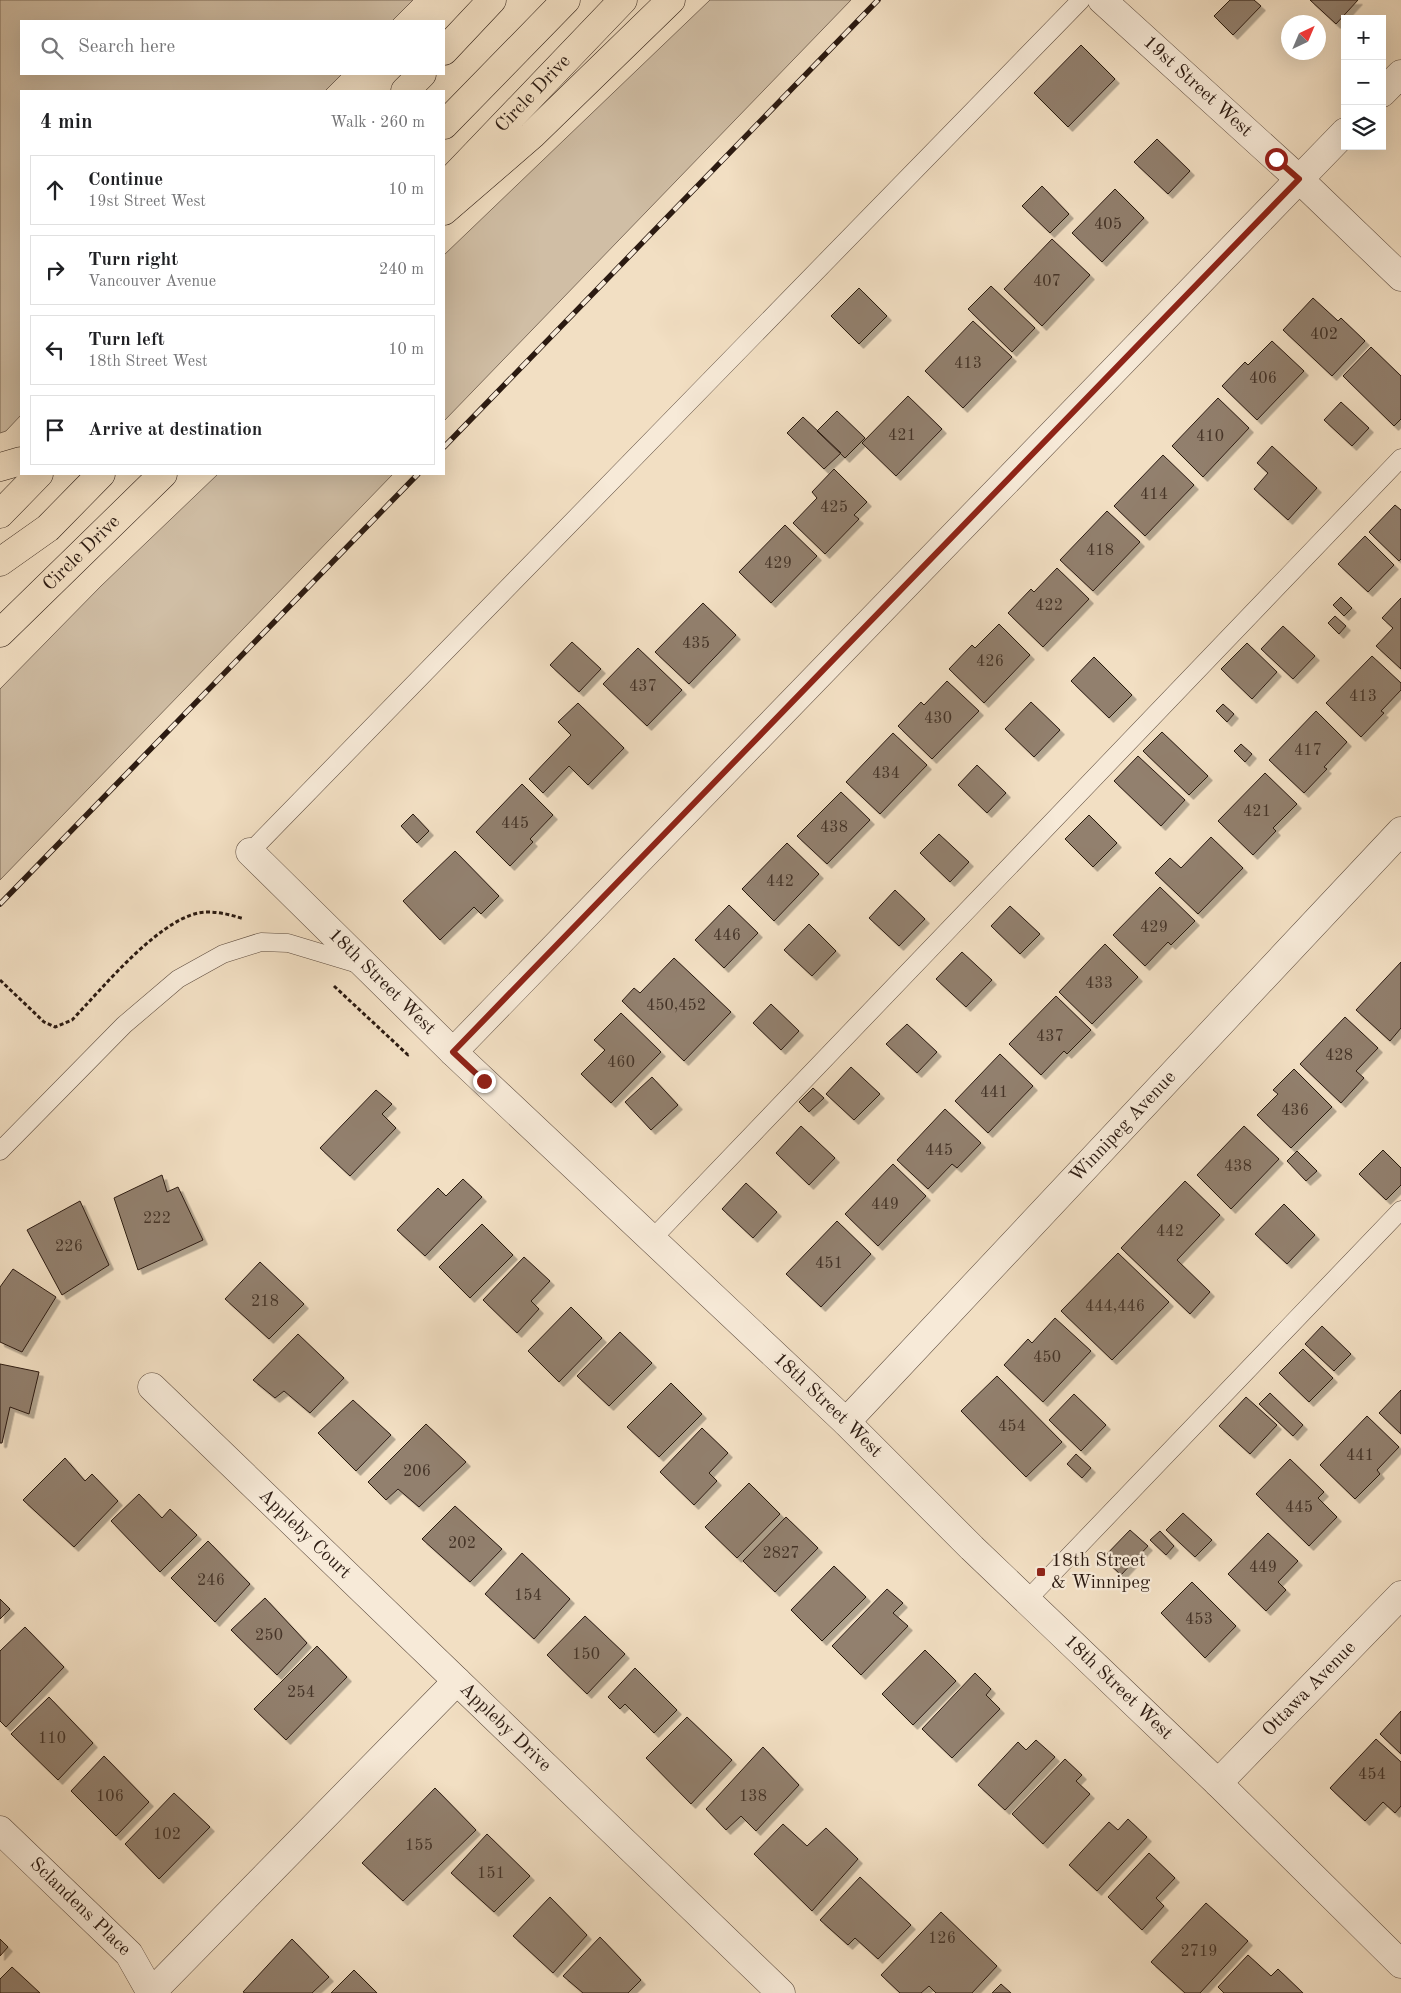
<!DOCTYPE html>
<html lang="en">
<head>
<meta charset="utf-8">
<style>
  body { margin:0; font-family:"Old Standard TT",serif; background:#f2f2f2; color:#202124 }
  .controls { position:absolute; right:15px; top:15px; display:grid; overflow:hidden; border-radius:0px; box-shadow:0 5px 20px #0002 }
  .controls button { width:45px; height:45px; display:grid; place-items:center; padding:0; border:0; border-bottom:1px solid #e0e0e0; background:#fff; color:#202124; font:25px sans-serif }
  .compass { position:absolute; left:1281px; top:15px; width:45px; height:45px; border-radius:50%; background:#fff; box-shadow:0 5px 20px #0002; rotate:44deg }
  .stop { position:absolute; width:15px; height:15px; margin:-11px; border:4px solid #8f2418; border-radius:50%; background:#fff }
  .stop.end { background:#8f2418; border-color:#fff; box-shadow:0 1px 5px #0008 }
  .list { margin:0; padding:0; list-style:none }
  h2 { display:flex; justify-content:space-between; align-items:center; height:65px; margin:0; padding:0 20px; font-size:21px }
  h2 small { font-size:16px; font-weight:400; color:#757577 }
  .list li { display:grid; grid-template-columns:32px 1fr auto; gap:15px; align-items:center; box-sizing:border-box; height:70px; margin:0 10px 10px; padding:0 10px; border:1px solid #e0e0e0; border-radius:0px }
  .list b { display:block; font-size:19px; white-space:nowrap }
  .list p { margin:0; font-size:16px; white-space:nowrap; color:#757577 }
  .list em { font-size:16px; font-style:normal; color:#757577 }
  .icon { flex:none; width:28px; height:28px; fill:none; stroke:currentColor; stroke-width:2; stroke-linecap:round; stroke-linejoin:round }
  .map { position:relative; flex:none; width:1401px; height:1993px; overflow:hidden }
  .search { position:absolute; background:#fff; box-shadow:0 5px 20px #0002; left:20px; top:20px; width:425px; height:55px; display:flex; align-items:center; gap:12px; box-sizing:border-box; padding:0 18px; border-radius:0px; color:#757577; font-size:19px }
  .panel { position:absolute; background:#fff; box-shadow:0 5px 20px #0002; left:20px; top:90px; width:425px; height:385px; border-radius:0px }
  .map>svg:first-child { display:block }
</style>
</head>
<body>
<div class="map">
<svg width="1401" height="1993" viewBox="0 0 1401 1993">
  <defs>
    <filter id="shadow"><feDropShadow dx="4.5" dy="4.5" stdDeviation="0" flood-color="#0004"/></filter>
  </defs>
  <rect width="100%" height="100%" fill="#f2dfc3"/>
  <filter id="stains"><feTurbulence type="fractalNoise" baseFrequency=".004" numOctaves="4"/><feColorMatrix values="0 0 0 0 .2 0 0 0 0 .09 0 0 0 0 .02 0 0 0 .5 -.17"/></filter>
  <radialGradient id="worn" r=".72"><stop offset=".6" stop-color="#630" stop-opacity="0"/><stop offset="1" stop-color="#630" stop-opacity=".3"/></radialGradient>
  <path fill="#d0bea5" stroke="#7e6c5b" d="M0,0H413L392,21H21V74H342L325,91H21V415L6,431L0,433Z
    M710,0H851L444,421V255Z
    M218,474H393L0,880V689L101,586Z"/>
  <path fill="#92806e" stroke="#2b1a11" filter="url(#shadow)" d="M1230,0H1254L1261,6L1233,35L1214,16Z
    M1310,0H1358L1336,24Z
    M1081,45L1115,79L1068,127L1034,93Z
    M1157,139L1190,171L1168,194L1134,162Z
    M1042,186L1069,214L1050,233L1022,206Z
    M1115,189L1144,218L1102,262L1072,233Z
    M1052,239L1090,275L1042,326L1004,289Z
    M991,286L1035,328L1012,352L968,309Z
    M859,288L887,316L859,344L831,316Z
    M1313,298L1338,321L1341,318L1365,341L1332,376L1283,330Z
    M973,321L1012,357L963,408L925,371Z
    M1272,341L1304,371L1257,420L1222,386L1245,362L1248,365Z
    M1371,347L1401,376V419L1394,426L1343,376Z
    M908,396L942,429L896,476L862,443Z
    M1218,398L1249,428L1203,477L1172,446Z
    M1341,402L1369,428L1352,446L1324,420Z
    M837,411L865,438L845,458L817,431Z
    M803,417L841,453L824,469L787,433Z
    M1272,446L1317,488L1288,520L1254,489L1268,473L1257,463Z
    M1163,455L1194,485L1145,536L1114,506Z
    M834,469L867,502L854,515L859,519L825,554L793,523L817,498L812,492Z
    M1395,505L1401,510V559L1399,561L1369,532Z
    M1107,511L1140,542L1093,591L1060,560Z
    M785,525L817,556L771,603L739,572Z
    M1365,536L1394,565L1368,592L1338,564Z
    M1057,568L1089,599L1043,647L1008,613L1031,589L1034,592Z
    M1341,597L1352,608L1344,616L1333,605Z
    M1401,598V669L1376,646L1393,628L1382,618Z
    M703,603L736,635L689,684L655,652Z
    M1335,616L1346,626L1339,634L1328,623Z
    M999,624L1030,655L984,703L949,669L972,645L975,648Z
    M1283,626L1315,656L1293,679L1261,649Z
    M572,642L601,669L579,692L550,665Z
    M1247,643L1277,672L1252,699L1221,669Z
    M638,648L682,690L647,726L603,684Z
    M1372,656L1401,683V690L1381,711L1384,713L1361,737L1326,703Z
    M1094,657L1132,695L1109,718L1071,681Z
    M947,681L979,711L932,759L898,726L921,702L924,705Z
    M1031,702L1060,730L1034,757L1005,729Z
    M578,703L624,748L588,785L569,766L543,793L529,779L571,735L558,722Z
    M1223,704L1234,714L1227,722L1216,711Z
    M1316,711L1347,742L1324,767L1327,769L1304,793L1269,760Z
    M1162,732L1208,776L1189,795L1143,751Z
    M893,733L927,765L880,814L846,782Z
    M1241,744L1252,754L1245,762L1234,751Z
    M1138,756L1185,800L1161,826L1114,781Z
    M977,765L1006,793L987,813L958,785Z
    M1265,773L1297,804L1273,828L1276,831L1253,855L1218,821Z
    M522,784L553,815L530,839L533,842L510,866L476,832Z
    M841,792L870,820L827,864L797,836Z
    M413,814L429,831L417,843L401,826Z
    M1089,815L1117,843L1093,867L1065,839Z
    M939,834L969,862L950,882L920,853Z
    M1211,837L1243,868L1198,914L1155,873L1170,858L1181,868Z
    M787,843L819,874L774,921L742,889Z
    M455,851L499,896L481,914L474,907L440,940L403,901Z
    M1160,887L1195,921L1171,945L1168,942L1145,966L1113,935Z
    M895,890L925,919L899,946L869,918Z
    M729,905L758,933L724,968L695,940Z
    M1010,906L1040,934L1020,954L991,926Z
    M809,924L836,951L812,976L784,950Z
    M1105,944L1138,977L1092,1024L1059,992Z
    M962,952L992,980L966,1007L936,979Z
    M674,958L731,1012L684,1061L622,1001L634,988L640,993Z
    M1401,962V1028L1390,1041L1356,1010Z
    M1056,996L1091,1030L1067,1054L1064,1051L1041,1075L1009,1044Z
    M771,1004L799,1031L781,1050L753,1023Z
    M621,1013L661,1052L611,1103L581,1074L605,1050L594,1040Z
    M1345,1017L1378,1048L1356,1071L1364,1078L1341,1103L1300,1064Z
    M907,1024L937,1052L917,1073L886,1044Z
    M1000,1054L1033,1086L988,1133L955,1101Z
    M851,1067L880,1094L854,1120L826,1094Z
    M1294,1069L1332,1107L1291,1148L1257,1115L1278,1094L1273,1090Z
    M652,1077L678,1105L651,1130L625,1102Z
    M813,1088L824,1098L809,1112L799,1102Z
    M376,1090L392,1104L382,1114L396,1128L350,1176L320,1148Z
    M945,1109L981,1143L957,1168L952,1164L928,1189L897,1160Z
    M801,1126L835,1158L809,1185L776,1153Z
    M1244,1126L1279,1159L1231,1209L1197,1175Z
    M1383,1150L1401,1168V1185L1386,1200L1359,1174Z
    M1297,1151L1317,1171L1306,1181L1287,1161Z
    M893,1164L926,1196L878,1246L845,1214Z
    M162,1175L167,1192L178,1187L203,1240L138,1270L114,1198Z
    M463,1179L482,1197L425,1256L397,1230L438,1188L446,1196Z
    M1185,1181L1220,1215L1177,1260L1210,1292L1190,1314L1121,1248Z
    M746,1183L777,1212L753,1238L722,1209Z
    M80,1201L109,1265L62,1295L27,1230Z
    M1284,1204L1315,1235L1287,1264L1255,1234Z
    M837,1221L871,1254L821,1307L786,1274Z
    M482,1224L513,1255L470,1298L439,1267Z
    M1118,1253L1169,1302L1112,1360L1061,1311Z
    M524,1257L550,1281L531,1301L539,1309L517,1333L483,1300Z
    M260,1262L304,1304L269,1339L225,1299Z
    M13,1269L56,1297L22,1352L0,1342V1287Z
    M571,1307L602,1338L559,1382L528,1351Z
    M1055,1318L1091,1351L1043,1402L1004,1365L1028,1339L1032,1343Z
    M1322,1326L1351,1354L1334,1371L1305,1344Z
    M620,1332L652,1363L609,1406L577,1376Z
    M298,1334L344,1378L310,1413L284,1391L275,1398L253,1380Z
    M1303,1349L1333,1378L1309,1402L1279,1373Z
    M0,1364L39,1372L29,1414L10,1407L2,1443H0Z
    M997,1376L1062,1442L1026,1477L961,1411Z
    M671,1383L702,1414L659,1457L627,1427Z
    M1401,1390V1434L1379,1413Z
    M1270,1393L1303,1425L1293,1436L1259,1404Z
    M1074,1394L1106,1425L1081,1451L1049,1420Z
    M1246,1397L1277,1425L1250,1454L1219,1426Z
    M353,1400L391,1435L356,1471L318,1433Z
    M1367,1416L1399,1447L1377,1470L1380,1474L1355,1499L1320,1465Z
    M426,1424L466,1462L419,1507L398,1489L386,1500L368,1482Z
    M702,1428L728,1453L709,1473L717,1481L694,1505L660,1472Z
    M1076,1454L1091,1468L1082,1478L1067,1464Z
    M65,1458L85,1481L92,1474L118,1501L74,1547L23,1500Z
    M1290,1459L1324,1492L1318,1498L1337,1517L1309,1546L1256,1494Z
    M749,1483L780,1514L737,1558L705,1527Z
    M139,1494L162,1518L170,1509L197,1535L160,1572L111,1521Z
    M455,1506L502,1549L470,1582L422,1539Z
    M1183,1513L1212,1540L1195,1557L1166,1530Z
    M786,1517L818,1548L775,1592L743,1561Z
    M1130,1530L1148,1546L1121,1575L1103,1558Z
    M1160,1531L1174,1546L1166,1555L1150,1540Z
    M1268,1533L1298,1561L1278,1582L1286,1590L1266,1611L1228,1574Z
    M208,1541L250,1584L215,1622L171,1578Z
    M522,1553L570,1599L534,1639L485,1594Z
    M834,1566L866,1597L822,1641L791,1610Z
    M1192,1582L1236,1626L1205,1658L1161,1613Z
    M887,1589L903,1603L893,1613L908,1626L861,1675L832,1646Z
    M265,1598L307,1643L277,1675L231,1630Z
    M0,1599L10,1609L0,1619Z
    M585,1616L625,1654L587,1694L547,1655Z
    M25,1627L64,1667L6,1727L0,1721V1651Z
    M317,1646L347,1677L286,1740L254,1709Z
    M925,1650L956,1681L913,1725L882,1694Z
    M635,1668L677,1710L654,1733L625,1704L620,1709L608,1697Z
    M975,1673L991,1689L986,1695L1000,1709L952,1758L922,1729Z
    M49,1697L93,1743L58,1780L11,1734Z
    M1401,1711V1754L1380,1734Z
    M687,1717L732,1760L691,1804L646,1758Z
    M1376,1739L1401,1762V1806L1395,1813L1383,1802L1365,1821L1330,1788Z
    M1036,1740L1055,1757L1005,1810L978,1785L1018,1742L1026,1750Z
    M763,1747L799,1785L756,1831L741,1816L726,1830L706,1809Z
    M104,1756L149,1802L116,1836L71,1791Z
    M1065,1759L1082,1775L1076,1781L1090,1794L1043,1844L1012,1814Z
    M435,1788L476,1830L403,1901L362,1863Z
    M174,1793L210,1827L159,1879L125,1844Z
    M1128,1819L1147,1837L1097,1891L1069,1865L1109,1822L1118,1830Z
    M783,1824L807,1846L826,1828L858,1859L812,1911L754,1854Z
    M487,1834L530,1876L494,1912L451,1873Z
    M1149,1853L1175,1878L1156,1898L1164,1906L1142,1930L1108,1897Z
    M860,1877L911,1925L878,1959L855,1938L848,1945L820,1920Z
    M550,1897L587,1935L553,1973L513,1936Z
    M1206,1903L1248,1941L1200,1993H1185L1151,1962Z
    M941,1912L997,1966L972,1993H936L929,1986L921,1993H900L881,1975Z
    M600,1937L641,1980L628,1993H583L563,1976Z
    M0,1939L8,1947L0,1956Z
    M292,1939L329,1977L312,1993H245L243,1992Z
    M1248,1955L1271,1976L1278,1969L1303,1993H1224L1218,1987Z
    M12,1967L40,1993H0V1979Z
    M354,1970L377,1993H331Z
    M1001,1984L1011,1993H992Z"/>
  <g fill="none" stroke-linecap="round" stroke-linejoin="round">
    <defs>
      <path id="service" d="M250,852L1081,0
        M0,1151L124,1025L178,979L223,954L261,942L288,943L361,965
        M653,1238L1401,458
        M1027,1600L1401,1210"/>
      <g id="minor">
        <path id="s1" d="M1102,0L1299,179L1401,277"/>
        <path d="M1382,93L1401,74"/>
        <path id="s2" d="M250,852L453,1052L846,1422L972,1548L1218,1783L1401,1964"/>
        <path d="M453,1052L1345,132"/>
        <path id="s3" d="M152,1387L457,1681"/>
        <path id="s4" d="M846,1422L1401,831"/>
        <path id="s5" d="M1218,1783L1401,1595"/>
        <path id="s6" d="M0,1830L129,1954L151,1993"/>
        <path id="s7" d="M151,1993L457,1681L781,1993"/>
      </g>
      <g id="trunk">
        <path d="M444,51L492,0"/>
        <path d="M405,91L422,74"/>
        <path d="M444,125L566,0"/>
        <path id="s8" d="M444,187L623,0"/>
        <path d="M444,211L532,135L671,0"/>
        <path d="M0,467L21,461"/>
        <path d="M0,514L39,474"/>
        <path d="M0,562L48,528L101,474"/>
        <path id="s9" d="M0,633L163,474"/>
      </g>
    </defs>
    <use href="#service" stroke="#5d4b3e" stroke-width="19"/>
    <use href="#minor" stroke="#5d4b3e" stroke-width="29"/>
    <use href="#trunk" stroke="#2b1a11" stroke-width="29"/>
    <path stroke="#2b1a11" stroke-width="3" stroke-dasharray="4 2.5" stroke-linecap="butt" d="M0,980L44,1022L55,1027L72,1020C102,989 164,912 207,912C220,912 232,915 244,919
      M334,986L408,1055L409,1054"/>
    <use href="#service" stroke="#f7ead8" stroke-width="18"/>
    <use href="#minor" stroke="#f7ead8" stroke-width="28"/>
    <use href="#trunk" stroke="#f2dfc3" stroke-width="28"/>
    <defs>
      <path id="rail" d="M444,447L878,0
        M0,904L418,474"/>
    </defs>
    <use href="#rail" stroke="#2b1a11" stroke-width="5.5"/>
    <use href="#rail" stroke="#f7ead8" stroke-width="4" stroke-dasharray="11" stroke-linecap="butt"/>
  </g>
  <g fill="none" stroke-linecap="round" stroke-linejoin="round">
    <path stroke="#8f2418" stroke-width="6" d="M484,1081L453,1052L1299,179L1276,159"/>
  </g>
  <rect fill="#8f2418" stroke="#f7ead8" stroke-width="2" x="1036" y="1567" width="10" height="10" rx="2.5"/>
  <g text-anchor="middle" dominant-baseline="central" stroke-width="4.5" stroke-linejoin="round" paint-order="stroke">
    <g font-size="16" fill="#453428">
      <text x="1108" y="225">405</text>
      <text x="1047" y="282">407</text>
      <text x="1324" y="335">402</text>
      <text x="968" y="364">413</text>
      <text x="1263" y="379">406</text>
      <text x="902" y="436">421</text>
      <text x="1210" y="437">410</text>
      <text x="1154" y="495">414</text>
      <text x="834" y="508">425</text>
      <text x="1100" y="551">418</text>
      <text x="778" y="564">429</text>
      <text x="1049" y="606">422</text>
      <text x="696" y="644">435</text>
      <text x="990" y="662">426</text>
      <text x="643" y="687">437</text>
      <text x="1363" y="697">413</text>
      <text x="938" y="719">430</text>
      <text x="1308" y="751">417</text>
      <text x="886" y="774">434</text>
      <text x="1257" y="812">421</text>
      <text x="515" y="824">445</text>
      <text x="834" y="828">438</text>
      <text x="780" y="882">442</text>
      <text x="1154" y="928">429</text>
      <text x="727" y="936">446</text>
      <text x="1099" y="984">433</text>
      <text x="676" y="1006">450,452</text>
      <text x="1050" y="1037">437</text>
      <text x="1339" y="1056">428</text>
      <text x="621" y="1063">460</text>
      <text x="994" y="1093">441</text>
      <text x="1295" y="1111">436</text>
      <text x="939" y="1151">445</text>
      <text x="1238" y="1167">438</text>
      <text x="885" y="1205">449</text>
      <text x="157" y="1219">222</text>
      <text x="1170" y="1232">442</text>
      <text x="69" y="1247">226</text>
      <text x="829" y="1264">451</text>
      <text x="265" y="1302">218</text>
      <text x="1115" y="1307">444,446</text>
      <text x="1047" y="1358">450</text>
      <text x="1012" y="1427">454</text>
      <text x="1360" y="1456">441</text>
      <text x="417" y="1472">206</text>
      <text x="1299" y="1508">445</text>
      <text x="462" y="1544">202</text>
      <text x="781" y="1554">2827</text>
      <text x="1263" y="1568">449</text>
      <text x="211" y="1581">246</text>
      <text x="528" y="1596">154</text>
      <text x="1199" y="1620">453</text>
      <text x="269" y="1636">250</text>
      <text x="586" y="1655">150</text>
      <text x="301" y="1693">254</text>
      <text x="52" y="1739">110</text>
      <text x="1372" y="1775">454</text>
      <text x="110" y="1797">106</text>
      <text x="753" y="1797">138</text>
      <text x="167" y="1835">102</text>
      <text x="419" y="1846">155</text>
      <text x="491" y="1874">151</text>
      <text x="942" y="1939">126</text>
      <text x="1199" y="1952">2719</text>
    </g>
    <g font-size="19" fill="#2b1a11" stroke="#f7ead8">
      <text stroke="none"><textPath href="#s1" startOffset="129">19st Street West</textPath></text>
      <text stroke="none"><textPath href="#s8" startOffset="129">Circle Drive</textPath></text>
      <text stroke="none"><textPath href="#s9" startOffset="114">Circle Drive</textPath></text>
      <text stroke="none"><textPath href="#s2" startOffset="185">18th Street West</textPath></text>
      <text stroke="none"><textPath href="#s4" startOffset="405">Winnipeg Avenue</textPath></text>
      <text stroke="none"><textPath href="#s2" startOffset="800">18th Street West</textPath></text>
      <text stroke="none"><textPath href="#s3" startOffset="212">Appleby Court</textPath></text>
      <text stroke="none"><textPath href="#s2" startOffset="1205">18th Street West</textPath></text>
      <text stroke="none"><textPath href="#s5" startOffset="131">Ottawa Avenue</textPath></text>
      <text stroke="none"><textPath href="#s7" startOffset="504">Appleby Drive</textPath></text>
      <text stroke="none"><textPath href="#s6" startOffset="111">Sclandens Place</textPath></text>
    </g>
    <g font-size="19" fill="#2b1a11" stroke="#f7ead8" text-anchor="start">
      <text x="1051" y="1561">18th Street<tspan x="1051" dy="22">&amp; Winnipeg</tspan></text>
    </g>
  </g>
  <rect width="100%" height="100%" filter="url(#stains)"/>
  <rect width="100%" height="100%" fill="url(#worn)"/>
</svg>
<div class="controls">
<button>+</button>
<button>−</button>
<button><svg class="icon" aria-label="layers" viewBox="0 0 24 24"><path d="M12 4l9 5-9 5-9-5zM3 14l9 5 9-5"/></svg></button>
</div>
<svg class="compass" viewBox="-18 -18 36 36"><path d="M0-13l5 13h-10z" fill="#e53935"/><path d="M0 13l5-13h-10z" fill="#757577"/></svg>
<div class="stop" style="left:1276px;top:159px"></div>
<div class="stop end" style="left:484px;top:1081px"></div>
<div class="search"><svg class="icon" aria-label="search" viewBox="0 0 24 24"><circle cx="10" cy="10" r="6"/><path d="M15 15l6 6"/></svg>Search here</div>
<section class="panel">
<h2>4 min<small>Walk · 260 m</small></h2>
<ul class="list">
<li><svg class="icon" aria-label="ahead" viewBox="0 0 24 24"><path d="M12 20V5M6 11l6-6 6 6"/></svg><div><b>Continue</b><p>19st Street West</p></div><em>10 m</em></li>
<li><svg class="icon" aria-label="right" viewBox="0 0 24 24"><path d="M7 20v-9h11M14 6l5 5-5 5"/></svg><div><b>Turn right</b><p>Vancouver Avenue</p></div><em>240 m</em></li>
<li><svg class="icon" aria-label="left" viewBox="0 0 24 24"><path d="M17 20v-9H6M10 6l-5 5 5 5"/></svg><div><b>Turn left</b><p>18th Street West</p></div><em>10 m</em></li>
<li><svg class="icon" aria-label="arrive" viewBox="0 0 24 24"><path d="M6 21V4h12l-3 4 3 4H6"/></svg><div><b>Arrive at destination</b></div></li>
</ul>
</section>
</div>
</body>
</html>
